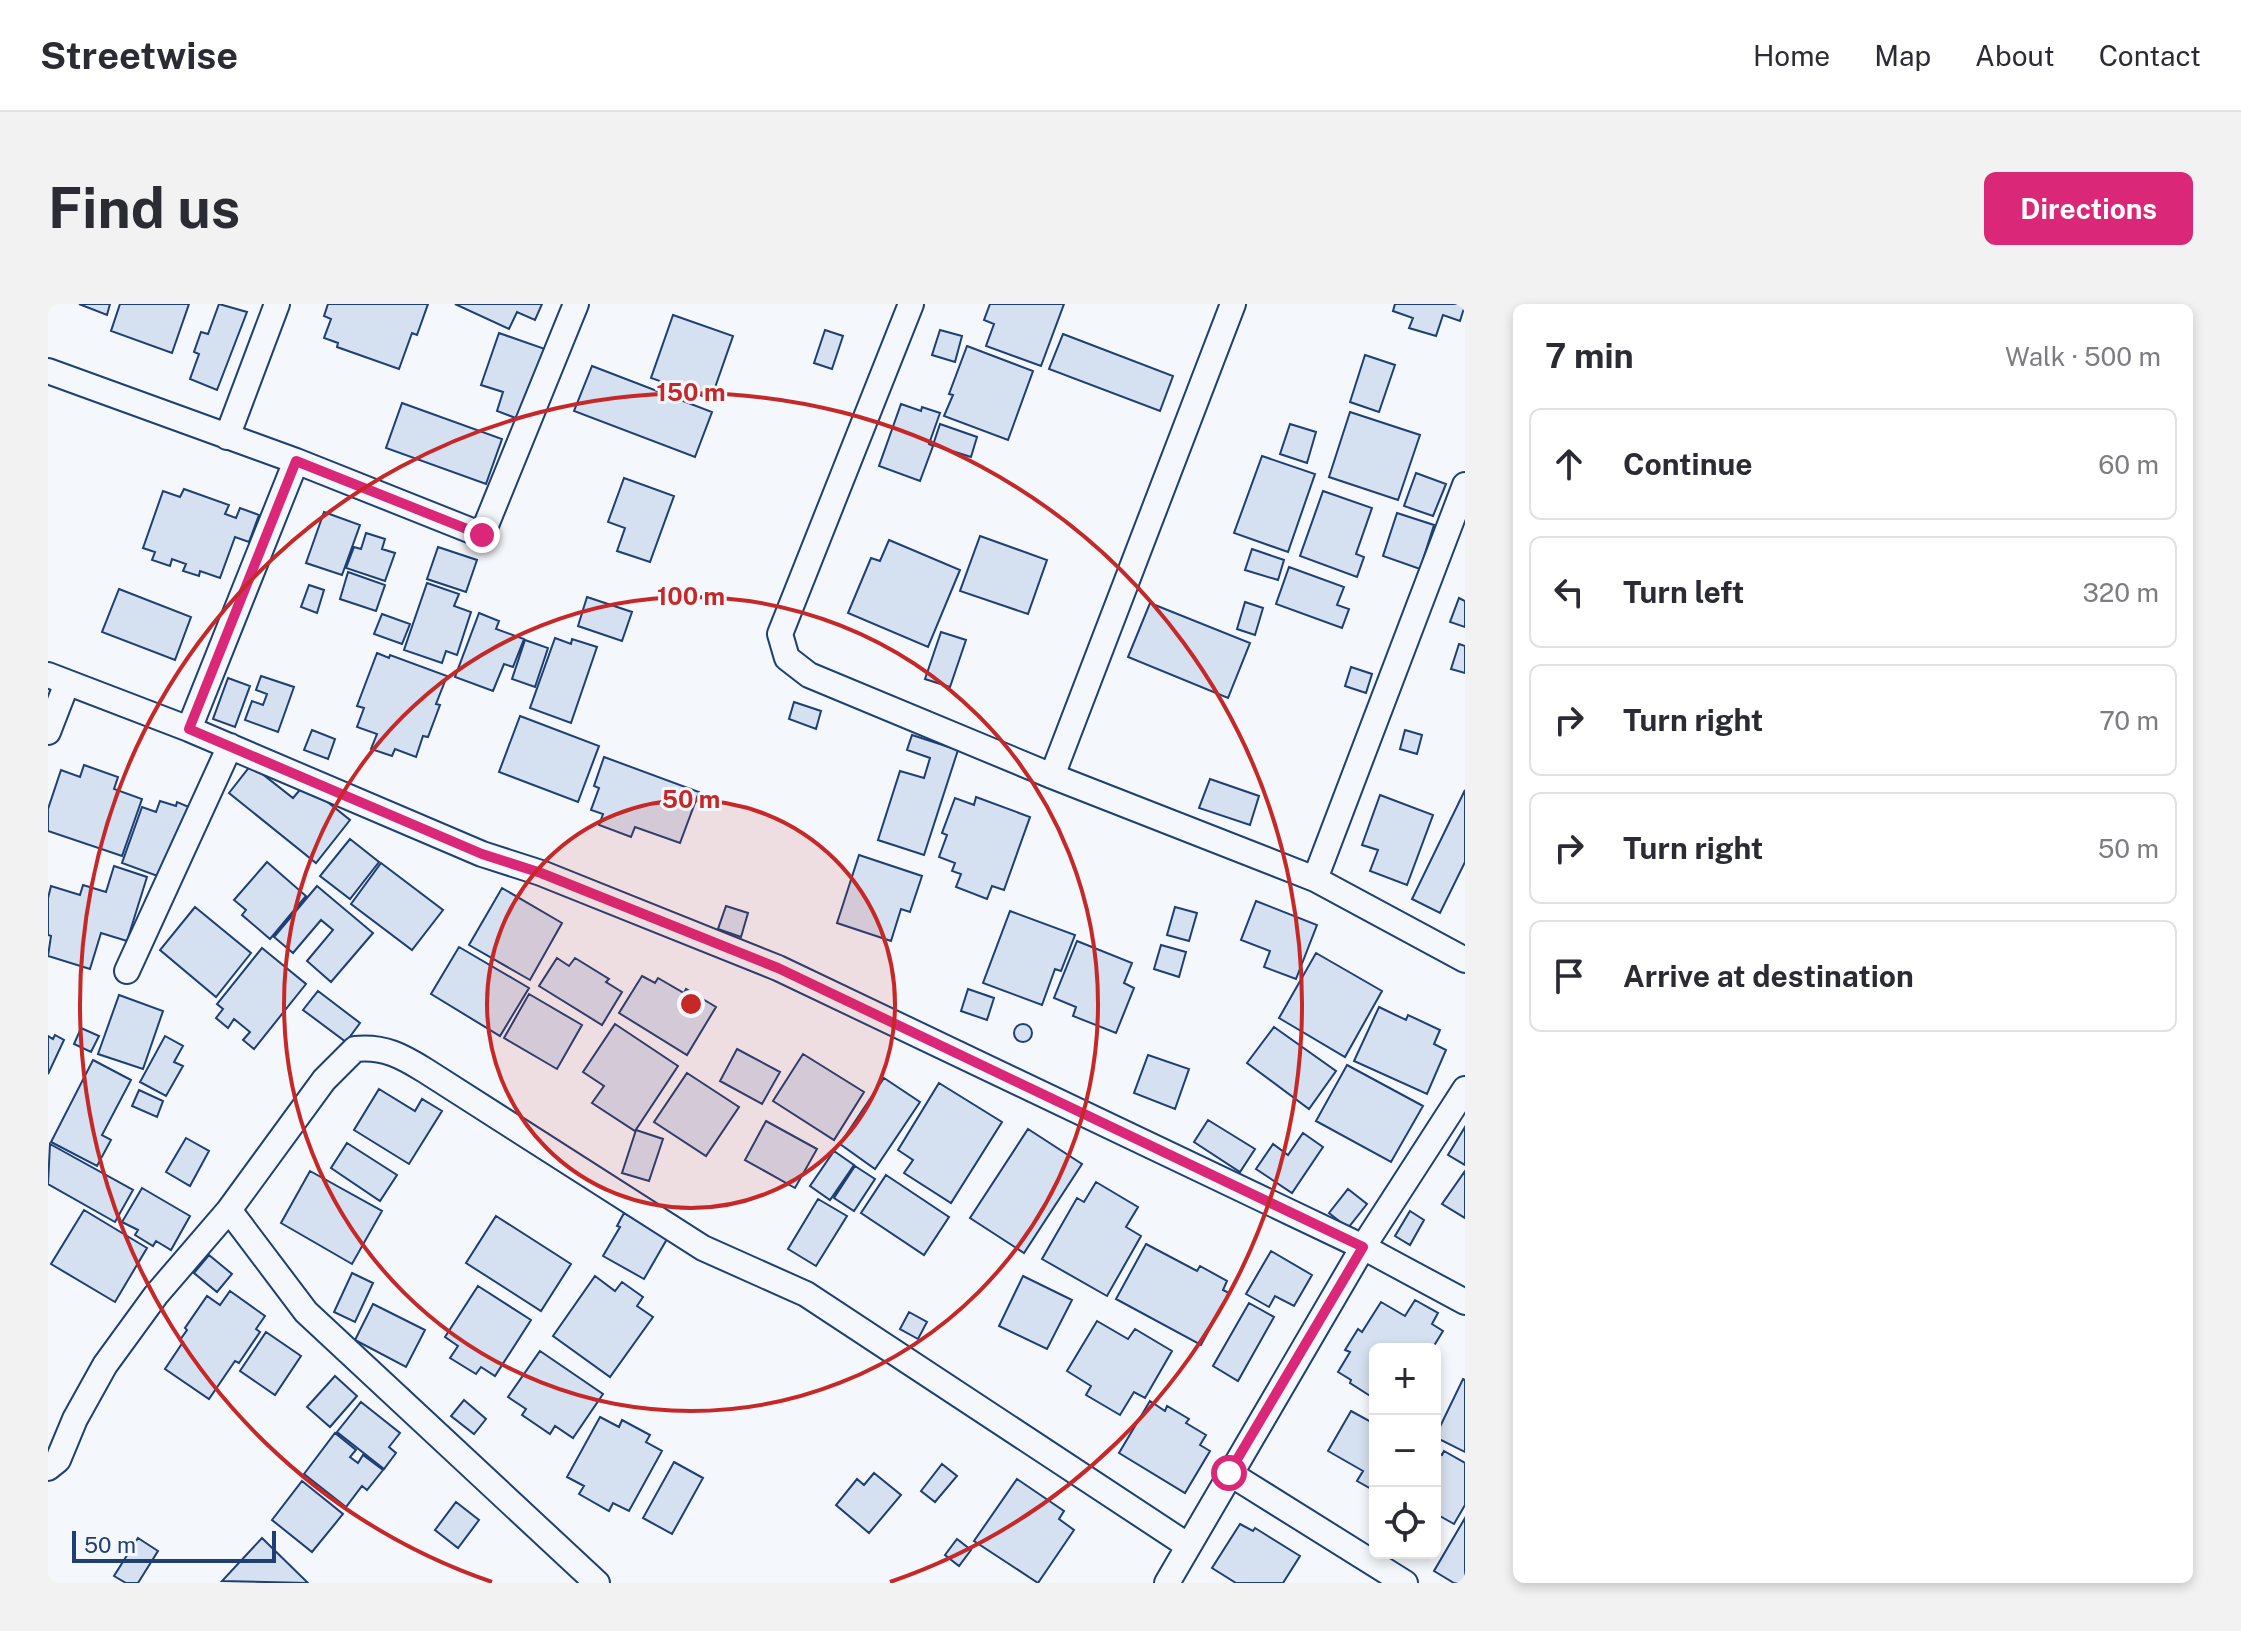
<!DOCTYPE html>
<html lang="en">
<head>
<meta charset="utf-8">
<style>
  body { margin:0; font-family:"Public Sans",sans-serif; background:#f2f2f3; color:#2b2b33 }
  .controls { position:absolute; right:24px; bottom:24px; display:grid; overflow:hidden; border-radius:12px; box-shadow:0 4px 12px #0003 }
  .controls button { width:72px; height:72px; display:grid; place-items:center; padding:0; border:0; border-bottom:2px solid #e1e1e2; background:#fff; color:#2b2b33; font:40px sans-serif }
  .scale { position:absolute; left:24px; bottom:20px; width:204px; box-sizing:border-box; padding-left:8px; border:4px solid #1d3f73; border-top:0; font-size:22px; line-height:28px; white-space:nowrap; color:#1d3f73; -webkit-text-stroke:6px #f4f7fb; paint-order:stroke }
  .stop { position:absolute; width:24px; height:24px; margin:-18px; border:6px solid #db2777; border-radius:50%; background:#fff }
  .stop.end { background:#db2777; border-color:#fff; box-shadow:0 2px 8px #0008 }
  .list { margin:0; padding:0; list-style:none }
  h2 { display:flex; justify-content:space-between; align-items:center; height:104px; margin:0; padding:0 32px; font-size:34px }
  h2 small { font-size:26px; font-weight:400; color:#7c7c81 }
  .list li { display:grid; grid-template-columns:52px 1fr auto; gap:24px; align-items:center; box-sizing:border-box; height:112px; margin:0 16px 16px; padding:0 16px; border:2px solid #e1e1e2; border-radius:12px }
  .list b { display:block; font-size:30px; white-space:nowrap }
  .list em { font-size:26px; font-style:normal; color:#7c7c81 }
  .icon { flex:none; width:44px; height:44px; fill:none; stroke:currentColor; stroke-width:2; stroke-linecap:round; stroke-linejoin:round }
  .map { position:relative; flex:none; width:1417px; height:1279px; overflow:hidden; border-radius:12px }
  header { display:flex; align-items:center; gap:48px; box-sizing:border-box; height:112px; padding:0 40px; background:#fff; border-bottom:2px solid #e1e1e2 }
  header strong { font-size:38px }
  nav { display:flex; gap:44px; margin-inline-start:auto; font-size:28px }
  .intro { display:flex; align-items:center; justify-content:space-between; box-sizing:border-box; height:192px; padding:0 48px }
  h1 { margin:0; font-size:56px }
  .button { padding:20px 36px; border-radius:12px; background:#db2777; color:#fff; font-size:28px; font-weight:700 }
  main { display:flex; gap:48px; padding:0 48px }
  aside { flex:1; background:#fff; border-radius:12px; box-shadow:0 4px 12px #0003 }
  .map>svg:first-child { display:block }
</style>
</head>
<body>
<header>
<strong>Streetwise</strong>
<nav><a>Home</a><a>Map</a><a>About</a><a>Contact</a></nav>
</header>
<div class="intro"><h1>Find us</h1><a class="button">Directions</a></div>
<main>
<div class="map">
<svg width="1417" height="1279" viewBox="0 0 1417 1279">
  <rect width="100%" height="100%" fill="#f4f7fb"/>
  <path fill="#d5e0f0" stroke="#1d3f73" stroke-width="2" d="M31,0H62L59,11Z
    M72,0H141L124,49L63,27Z
    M171,0L199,8L169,86L142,75L151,50L146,48L153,28L160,30Z
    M280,0H380L369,31L364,29L351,65L289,43L290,39L276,34L283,15L276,12Z
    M407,0H494L487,16L469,8L461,25Z
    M942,0H1016L993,62L938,42L946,20L936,16Z
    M1347,0H1417V1L1412,17L1395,11L1388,32L1361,24L1365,14L1345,7Z
    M625,11L685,32L663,95L603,74Z
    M777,26L795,32L784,65L766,59Z
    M892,26L914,32L907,58L884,51Z
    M451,29L497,45L473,116L449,107L455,88L433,81Z
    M1015,30L1125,72L1112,107L1001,65Z
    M919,42L985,67L960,136L896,112L905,91L901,90Z
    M1317,51L1347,61L1331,108L1302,98Z
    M544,62L664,108L647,153L526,107Z
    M354,99L454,135L438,180L338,144Z
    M853,100L873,107L874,103L892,109L881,140L885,142L872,177L831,162Z
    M1302,108L1372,131L1350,196L1281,173Z
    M892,120L929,133L923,153L885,141Z
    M1242,120L1268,128L1259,159L1232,150Z
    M1214,152L1267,170L1240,248L1186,229Z
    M1368,169L1398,180L1385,212L1356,202Z
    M576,174L626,192L602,258L569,247L577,224L560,218Z
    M136,185L181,201L177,210L188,214L192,204L211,211L201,238L187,233L172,274L152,267L151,272L135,267L138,260L124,255L122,262L104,256L107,248L95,244L115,187L132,193Z
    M1275,187L1324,204L1308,250L1316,253L1309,273L1252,252Z
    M276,208L312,221L294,271L258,259Z
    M1349,209L1386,221L1372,265L1335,252Z
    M318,229L337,235L334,245L347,249L337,277L298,264L306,243L313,245Z
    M932,232L999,256L980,310L912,287Z
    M841,236L912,266L880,343L800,309L823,254L832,257Z
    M390,243L429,256L418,288L379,275Z
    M1204,245L1236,256L1230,276L1197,266Z
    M1241,263L1296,283L1289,301L1301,305L1294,324L1228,300Z
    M300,268L337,281L328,307L292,295Z
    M379,279L411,290L406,302L423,308L409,351L398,347L394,359L356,346Z
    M261,281L276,286L269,309L253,303Z
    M71,285L143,313L127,356L54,328Z
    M539,293L584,308L574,337L530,322Z
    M1411,294L1417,297V323L1402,318Z
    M1197,298L1215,304L1207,331L1189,325Z
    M1102,299L1202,339L1180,394L1080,353Z
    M431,309L451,317L448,325L476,335L465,363L456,360L445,387L407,373Z
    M334,310L362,320L354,340L326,330Z
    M893,328L918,336L902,383L877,375Z
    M507,334L523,340L524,335L549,343L523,419L482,404Z
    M477,336L500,344L487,383L464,375Z
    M1411,340L1417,342V369L1403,365Z
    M329,349L341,354L342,351L399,372L388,400L392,401L380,433L375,432L368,453L347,445L344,452L323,445L329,430L309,423L316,404L309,402Z
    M1303,363L1324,370L1318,389L1297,382Z
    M213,372L246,383L230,428L197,416L204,397L215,401L219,390L208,386Z
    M180,374L202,382L187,423L165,415Z
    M746,398L773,407L768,425L741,415Z
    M472,412L551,442L530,498L451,468Z
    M264,426L287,435L280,455L256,446Z
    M1357,426L1374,431L1369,450L1352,445Z
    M864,431L910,446L876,551L830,536L852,467L876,474L882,454L859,446Z
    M556,453L651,488L632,539L587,523L583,533L551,521L555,510L543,506L551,484L546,482Z
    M36,461L70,473L66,485L94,495L74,552L0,527V505L13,466L32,473Z
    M203,461L245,494L257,480L302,516L268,559L181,489Z
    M1162,475L1211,492L1202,521L1151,504Z
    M1417,486V558L1392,609L1364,595Z
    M1332,491L1385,511L1359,581L1322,567L1330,546L1314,541Z
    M928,493L982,513L956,586L944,582L939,595L908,583L913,570L904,567L907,559L891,553L899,531L894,529L907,494L926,501Z
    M112,497L128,502L129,498L141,503L115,574L74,559L94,503L108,508Z
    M302,535L331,558L302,595L272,572Z
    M811,551L874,572L862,608L853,605L843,637L789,619Z
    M219,558L258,592L222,635L194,611L198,606L186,596Z
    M333,559L395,606L364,646L303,600Z
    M66,562L99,573L79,637L53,629L42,665L0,652L3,632L0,631V594L3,582L32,591L35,581L58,588Z
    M269,582L325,629L283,678L259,657L285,626L273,616L245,649L226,633Z
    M454,584L514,619L482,676L421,641Z
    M1208,597L1269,621L1248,675L1216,663L1222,647L1193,636Z
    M678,602L700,609L693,633L670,625Z
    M147,603L203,649L168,693L112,646Z
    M1127,603L1149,609L1141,637L1119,631Z
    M962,607L1027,631L1013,667L1007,665L994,701L935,679Z
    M1029,637L1084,659L1076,679L1086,684L1068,729L1025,712L1028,703L1006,694Z
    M1113,641L1138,648L1131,673L1106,665Z
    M411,643L481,684L452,732L383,690Z
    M214,644L258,680L206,745L195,736L202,728L186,715L180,724L168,714L175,705L169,700Z
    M1268,649L1334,687L1297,753L1231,714Z
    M509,654L521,662L527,654L561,675L558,678L574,688L554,721L491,682Z
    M594,672L607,679L610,674L636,689L638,685L668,703L639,751L571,709Z
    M920,685L946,694L939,716L913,707Z
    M270,687L312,719L298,738L255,706Z
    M481,690L534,721L509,765L456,734Z
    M71,691L115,707L95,765L50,750Z
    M1331,703L1358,716L1360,711L1392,726L1386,740L1398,746L1379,790L1306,757Z
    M966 729a9 9 0 1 1 18 0a9 9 0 1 1-18 0Z
    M567,720L630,762L587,827L544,799L556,782L535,768Z
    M1226,723L1288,767L1261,805L1199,759Z
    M33,724L51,732L43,748L26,740Z
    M7,731L16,736L0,770V732L5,735Z
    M117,732L135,742L126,758L135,762L118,792L92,778Z
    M689,745L732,768L714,800L672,777Z
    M755,750L816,788L786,836L725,797Z
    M1100,751L1141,765L1127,805L1086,789Z
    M45,756L83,776L54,831L63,836L49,862L3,838Z
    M1299,761L1375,802L1343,858L1268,817Z
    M639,769L691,803L658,852L606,818Z
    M836,774L872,798L827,865L792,840Z
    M891,779L954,818L903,899L856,869L865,856L850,846Z
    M331,785L367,807L374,795L394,807L361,860L306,826Z
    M91,786L115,797L109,813L84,802Z
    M1160,816L1207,845L1192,868L1146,838Z
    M718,817L769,845L747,884L697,856Z
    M1417,823V861L1400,851Z
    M980,825L1034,860L976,949L922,914Z
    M588,826L615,835L601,877L574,869Z
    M1255,829L1275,843L1244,889L1208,865L1225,840L1240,851Z
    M138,834L161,847L142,882L118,868Z
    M299,839L349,871L332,897L283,864Z
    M2,840L85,886L67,918L0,880Z
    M786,847L806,861L782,896L762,882Z
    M807,862L827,875L806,907L786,894Z
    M262,867L334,907L304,960L233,919Z
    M1417,867V914L1394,900Z
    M838,871L901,913L876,951L813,909Z
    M1048,878L1090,903L1078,923L1093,932L1059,992L994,955L1029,894L1036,898Z
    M94,884L142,912L123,946L108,937L105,942L87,931L90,926L74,918Z
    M1300,885L1319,900L1300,924L1281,909Z
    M770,895L799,912L768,962L740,945Z
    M36,906L99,944L67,998L3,960Z
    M1362,907L1376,916L1362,941L1347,932Z
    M576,909L619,935L596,975L555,952L572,923L569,922Z
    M448,912L523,960L493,1007L418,959Z
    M1098,940L1149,967L1152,962L1179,977L1175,986L1181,989L1153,1041L1068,995Z
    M1223,947L1264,971L1246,1002L1227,992L1221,1003L1198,990Z
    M161,951L184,970L169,988L146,969Z
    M304,969L325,979L307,1018L286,1008Z
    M547,972L567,987L574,978L595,993L589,1002L605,1013L562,1073L505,1032Z
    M975,972L1024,996L999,1045L951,1022Z
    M430,982L483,1016L447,1072L433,1063L428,1070L402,1054L410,1042L397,1033Z
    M182,987L217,1012L208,1025L212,1028L191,1059L187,1057L161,1095L117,1065L135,1038L132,1036L139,1026L137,1024L159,992L172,1001Z
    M1367,996L1390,1009L1384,1020L1395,1027L1384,1045H1327V1095L1302,1079L1303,1076L1290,1068L1302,1048L1297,1046L1310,1025L1314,1028L1333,998L1357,1012Z
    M1201,999L1226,1013L1190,1077L1165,1062Z
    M325,1000L377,1026L358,1063L307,1036Z
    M861,1008L879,1018L870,1035L852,1025Z
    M1049,1017L1080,1035L1087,1025L1124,1047L1097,1094L1086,1088L1072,1111L1038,1091L1043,1082L1019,1067Z
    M218,1028L253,1052L227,1091L192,1067Z
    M492,1047L555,1090L525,1134L507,1122L502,1130L474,1111L478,1105L460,1093Z
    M287,1072L309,1092L282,1123L259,1103Z
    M1415,1075L1417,1076V1148L1387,1133Z
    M416,1096L438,1115L426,1130L403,1112Z
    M1102,1097L1117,1107L1119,1102L1141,1115L1138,1119L1158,1131L1152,1141L1162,1147L1137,1189L1071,1149Z
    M313,1098L352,1129L341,1143L348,1149L336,1165L289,1128Z
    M1303,1107L1327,1120V1187L1309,1177L1315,1167L1280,1147Z
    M552,1113L571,1123L574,1116L602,1131L598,1138L614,1147L581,1207L565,1199L561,1207L531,1190L536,1182L519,1173Z
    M287,1129L308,1146L302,1153L310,1159L315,1151L335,1166L319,1186L314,1182L298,1203L256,1170Z
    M1396,1147L1417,1159V1201L1406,1220L1390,1211L1387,1216V1148L1394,1151Z
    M626,1158L655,1174L624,1230L595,1214Z
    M894,1160L909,1172L887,1198L873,1187Z
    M826,1169L853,1191L821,1229L788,1201L809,1175L816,1181Z
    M969,1175L1016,1207L1011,1215L1026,1226L990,1279L926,1237Z
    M254,1177L295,1210L264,1248L224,1216Z
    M408,1198L431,1216L410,1244L387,1226Z
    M1417,1214V1279H1406L1386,1267Z
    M1192,1220L1205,1227L1207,1224L1252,1252L1235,1279H1188L1164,1264Z
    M90,1234L110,1247L90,1279H78L66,1272Z
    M214,1234L260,1279L174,1277Z
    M909,1235L923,1246L911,1262L897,1251Z"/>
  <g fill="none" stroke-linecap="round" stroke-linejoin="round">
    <defs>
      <path id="minor" d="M863,0L732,330L739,354L761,371L1004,472L1267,575L1417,656
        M0,67L248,157L434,231L528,0
        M179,133L229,0
        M0,371L141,425L434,550L493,569L730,664L1315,943L1417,998
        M141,425L248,157
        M0,428L19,379
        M1004,472L1185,0
        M1267,575L1417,181
        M79,667L182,442
        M181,906L258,1008L549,1279
        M0,1164L10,1156L27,1115L57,1061L108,991L181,906L276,776L307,745C336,742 354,752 378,767L655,944L758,990L1139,1241
        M1181,1169L1357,1279
        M1119,1279L1315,943L1417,785"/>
    </defs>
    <use href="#minor" stroke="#1d3f73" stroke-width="28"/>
    <use href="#minor" stroke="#f4f7fb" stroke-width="24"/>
  </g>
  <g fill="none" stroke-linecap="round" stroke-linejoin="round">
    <path stroke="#db2777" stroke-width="10" d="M434,231L248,157L141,425L434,550L493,569L730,664L1315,943L1181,1169"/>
  </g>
  <circle cx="643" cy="700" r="204" fill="#c62828" fill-opacity=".12"/>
  <g fill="none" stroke="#c62828" stroke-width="4">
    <circle cx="643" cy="700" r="204"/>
    <circle cx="643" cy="700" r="407"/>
    <path d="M444 1278A611 611 0 1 1 842 1278"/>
  </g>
  <circle cx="643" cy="700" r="12" fill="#c62828" stroke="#f4f7fb" stroke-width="4"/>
  <g font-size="24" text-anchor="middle" font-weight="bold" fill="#c62828" stroke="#f4f7fb" stroke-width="6" stroke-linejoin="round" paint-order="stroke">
    <text x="643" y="97">150 m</text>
    <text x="643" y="301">100 m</text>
    <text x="643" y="504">50 m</text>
  </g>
</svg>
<div class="controls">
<button>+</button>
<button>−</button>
<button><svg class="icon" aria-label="locate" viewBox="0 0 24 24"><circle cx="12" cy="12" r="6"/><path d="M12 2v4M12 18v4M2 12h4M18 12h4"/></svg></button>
</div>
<div class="scale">50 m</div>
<div class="stop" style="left:1181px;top:1169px"></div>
<div class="stop end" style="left:434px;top:231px"></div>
</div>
<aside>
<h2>7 min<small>Walk · 500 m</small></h2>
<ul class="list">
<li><svg class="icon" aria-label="ahead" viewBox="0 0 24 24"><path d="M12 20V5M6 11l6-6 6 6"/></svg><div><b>Continue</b></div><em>60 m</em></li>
<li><svg class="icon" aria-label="left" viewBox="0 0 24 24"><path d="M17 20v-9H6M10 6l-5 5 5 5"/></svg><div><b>Turn left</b></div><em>320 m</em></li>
<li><svg class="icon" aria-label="right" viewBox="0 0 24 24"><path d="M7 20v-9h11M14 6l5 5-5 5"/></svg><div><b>Turn right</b></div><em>70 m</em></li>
<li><svg class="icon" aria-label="right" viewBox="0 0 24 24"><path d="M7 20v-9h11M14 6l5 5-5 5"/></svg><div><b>Turn right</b></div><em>50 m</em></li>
<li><svg class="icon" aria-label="arrive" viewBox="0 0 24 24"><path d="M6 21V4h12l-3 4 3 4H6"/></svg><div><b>Arrive at destination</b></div></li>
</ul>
</aside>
</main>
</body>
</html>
